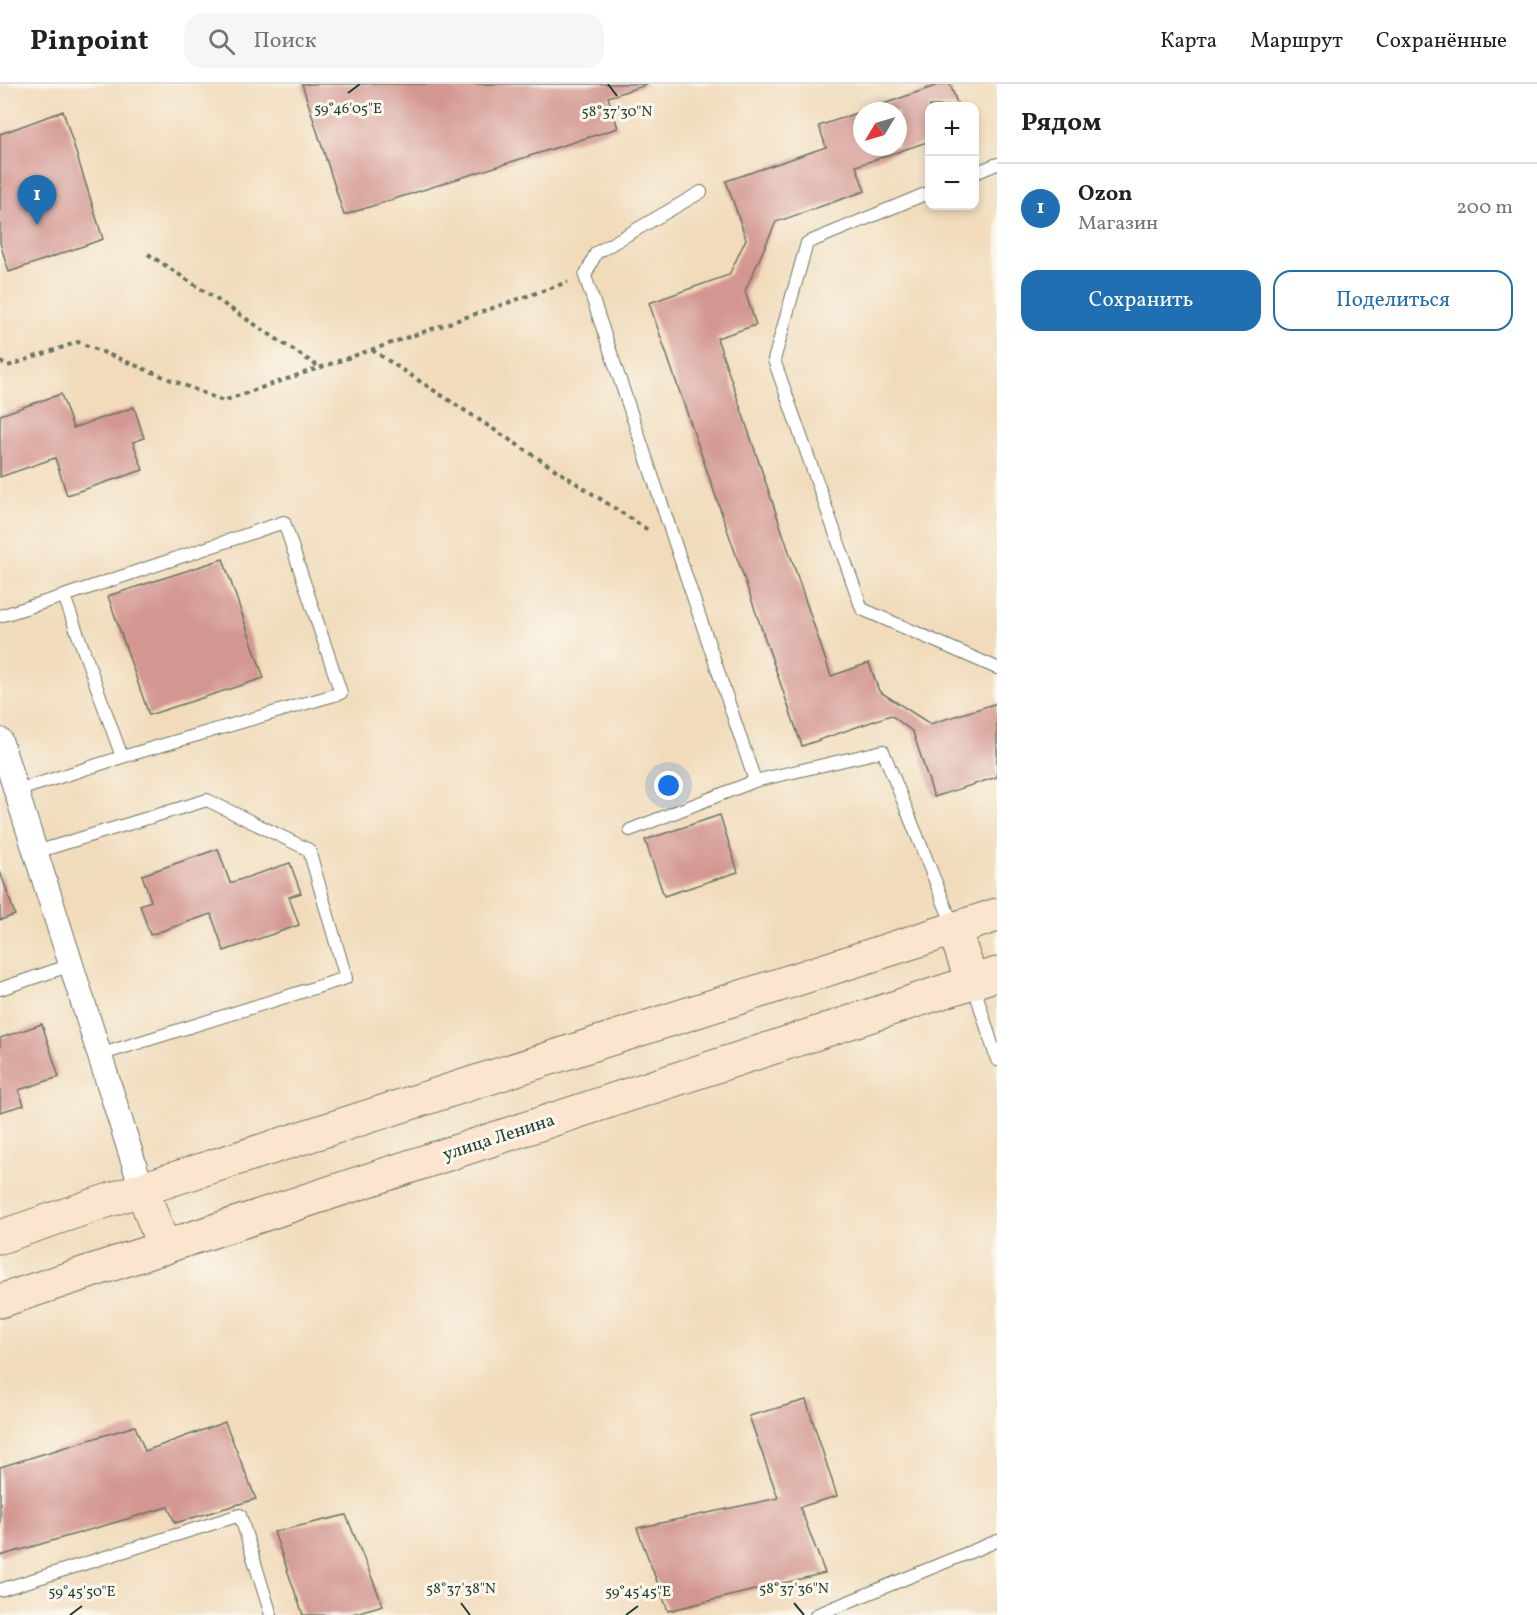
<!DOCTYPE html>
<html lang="ru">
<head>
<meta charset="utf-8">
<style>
  body { margin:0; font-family:Vollkorn,serif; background:#f6f6f6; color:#202124 }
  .controls { position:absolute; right:18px; top:18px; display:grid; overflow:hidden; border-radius:12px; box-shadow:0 3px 9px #0003 }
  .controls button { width:54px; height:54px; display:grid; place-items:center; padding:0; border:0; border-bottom:2px solid #e0e0e0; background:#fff; color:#202124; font:30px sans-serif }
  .compass { position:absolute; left:853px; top:18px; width:54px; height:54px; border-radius:50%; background:#fff; box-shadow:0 3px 9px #0003; rotate:232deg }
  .you { position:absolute; left:669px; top:702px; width:21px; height:21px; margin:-15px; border:4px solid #fff; border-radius:50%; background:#1a73e8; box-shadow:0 0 0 9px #1a73e833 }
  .badge { display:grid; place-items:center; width:39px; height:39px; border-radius:50%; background:#1f6fb2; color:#fff; font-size:20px; font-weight:700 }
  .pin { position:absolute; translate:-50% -50px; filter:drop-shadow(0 2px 3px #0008) }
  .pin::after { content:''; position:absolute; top:32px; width:21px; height:18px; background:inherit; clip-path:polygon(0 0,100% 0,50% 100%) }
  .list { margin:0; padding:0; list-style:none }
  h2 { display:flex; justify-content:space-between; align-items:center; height:78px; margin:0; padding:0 24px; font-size:26px }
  h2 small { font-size:20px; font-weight:400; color:#757577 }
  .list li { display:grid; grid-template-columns:39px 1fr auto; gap:18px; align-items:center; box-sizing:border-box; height:90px; padding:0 24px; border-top:2px solid #e0e0e0 }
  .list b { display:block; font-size:22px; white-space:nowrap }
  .list p { margin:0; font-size:20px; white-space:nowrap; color:#757577 }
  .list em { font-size:20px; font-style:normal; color:#757577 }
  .actions { display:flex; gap:12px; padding:18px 24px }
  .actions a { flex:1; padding:14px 0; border:2px solid #1f6fb2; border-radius:18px; text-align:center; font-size:21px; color:#1f6fb2 }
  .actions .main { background:#1f6fb2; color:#fff }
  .icon { flex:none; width:33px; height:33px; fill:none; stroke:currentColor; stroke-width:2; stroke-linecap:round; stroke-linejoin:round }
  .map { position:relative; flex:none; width:997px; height:1531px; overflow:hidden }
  header { display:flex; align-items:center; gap:36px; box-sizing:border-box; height:84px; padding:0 30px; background:#fff; border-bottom:2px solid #e0e0e0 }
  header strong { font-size:28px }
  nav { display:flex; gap:33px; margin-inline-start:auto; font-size:21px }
  .search { width:420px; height:54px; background:#f6f6f6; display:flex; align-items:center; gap:15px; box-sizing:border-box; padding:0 21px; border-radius:18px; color:#757577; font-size:22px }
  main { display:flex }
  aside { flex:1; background:#fff }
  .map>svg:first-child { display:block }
</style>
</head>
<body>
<header>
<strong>Pinpoint</strong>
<div class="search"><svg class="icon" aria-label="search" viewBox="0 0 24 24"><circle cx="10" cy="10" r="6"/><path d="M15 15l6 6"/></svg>Поиск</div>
<nav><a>Карта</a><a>Маршрут</a><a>Сохранённые</a></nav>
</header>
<main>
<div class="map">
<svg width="997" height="1531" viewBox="0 0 997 1531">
  <rect width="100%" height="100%" fill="#fbf7ec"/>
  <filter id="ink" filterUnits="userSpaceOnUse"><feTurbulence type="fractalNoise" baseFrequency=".0167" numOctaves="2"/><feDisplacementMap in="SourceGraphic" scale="12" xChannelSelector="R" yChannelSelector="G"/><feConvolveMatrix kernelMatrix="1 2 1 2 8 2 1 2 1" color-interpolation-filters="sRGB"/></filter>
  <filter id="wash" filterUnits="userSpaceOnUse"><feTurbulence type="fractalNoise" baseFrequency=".008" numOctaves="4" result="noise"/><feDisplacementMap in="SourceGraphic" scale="24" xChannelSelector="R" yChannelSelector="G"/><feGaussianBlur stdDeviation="1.35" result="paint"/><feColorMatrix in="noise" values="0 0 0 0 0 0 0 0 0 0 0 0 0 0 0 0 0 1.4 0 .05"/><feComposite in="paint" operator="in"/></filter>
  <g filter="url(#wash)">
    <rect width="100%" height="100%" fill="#f1dbbb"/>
    <g id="blocks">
      <path fill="#d39791" d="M302,0H649L608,13L618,44L344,131Z
        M941,0H950L958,22H930V57L856,82L865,107L776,138L745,207L756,241L717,254L831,592L869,579L879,607L930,640L997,619V693L934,713L913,648L891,631L802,662L649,219L729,191L746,155L726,97L826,63L819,42L862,27V63H898V27H863Z
        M63,27L103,155L9,188L0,159V50Z
        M61,310L73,344L134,323L144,354L133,358L143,386L67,411L55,374L0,393V331Z
        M223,475L264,594L149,631L108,512Z
        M720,731L738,788L664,812L645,756Z
        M218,765L230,799L290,779L301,809L289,813L299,841L224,867L211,830L150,851L140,821L151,817L142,791Z
        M0,787L15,831L0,836Z
        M42,940L59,993L19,1006L24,1021L0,1028V954Z
        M806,1316L837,1412L800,1423L825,1489L668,1527L637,1444L778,1414L749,1332Z
        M225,1338L256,1415L175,1439L168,1423L0,1472V1383L135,1342L145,1367Z
        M346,1431L383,1521L349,1531H303L274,1448Z"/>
    </g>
  </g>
  <g filter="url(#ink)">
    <use href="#blocks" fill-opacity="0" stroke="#687463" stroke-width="1.5"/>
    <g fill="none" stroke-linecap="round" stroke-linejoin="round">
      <defs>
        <path id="lane" d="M975,89L997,80
          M701,108L596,169L585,192L755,697L883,667L954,844
          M930,108L807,159L774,276L862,525L997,584
          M64,512L284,438L341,609L122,673
          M0,532L64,512L122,673L16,707
          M630,746L755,697
          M36,768L207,716L309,766L346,894L99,971
          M973,900L997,976
          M0,905L71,881
          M0,1506L240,1431L271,1531
          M816,1531L997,1457"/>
        <path id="street" d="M0,656L142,1105"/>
        <path id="secondary" d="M954,845L972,898
          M142,1105L164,1164
          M0,1153L142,1105L997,831
          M0,1217L997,890"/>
      </defs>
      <use href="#lane" stroke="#687463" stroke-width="14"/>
      <use href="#street" stroke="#687463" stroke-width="26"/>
      <use href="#secondary" stroke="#687463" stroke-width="35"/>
      <path stroke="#687463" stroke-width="4" stroke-dasharray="4.5 4.5" stroke-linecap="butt" d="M148,170L319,283
        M372,266L648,446
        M0,278L8,282L78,258L223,317L568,198"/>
      <use href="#lane" stroke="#fff" stroke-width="12"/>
      <use href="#street" stroke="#fff" stroke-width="24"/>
      <use href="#secondary" stroke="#fce5cf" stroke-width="33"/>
    </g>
  </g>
  <path fill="none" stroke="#1f3d34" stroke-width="2" d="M608,0L617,12M348,9L360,0M461,1519L470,1531M794,1519L804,1531M70,1531L82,1522M626,1531L638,1522"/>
  <g text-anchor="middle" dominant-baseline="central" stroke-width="6" stroke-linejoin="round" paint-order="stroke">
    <g font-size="18" fill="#1f3d34" stroke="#fbf7ec">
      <text transform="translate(499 1054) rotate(-18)">улица Ленина</text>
    </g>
  </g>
  <g font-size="15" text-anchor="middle" fill="#1f3d34" stroke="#fbf7ec" stroke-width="6" stroke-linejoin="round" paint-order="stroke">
    <text x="348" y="29">59°46'05"E</text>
    <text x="617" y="32">58°37'30"N</text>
    <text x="461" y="1509">58°37'38"N</text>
    <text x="794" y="1509">58°37'36"N</text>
    <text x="82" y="1512">59°45'50"E</text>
    <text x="638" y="1512">59°45'45"E</text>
  </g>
</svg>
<div class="controls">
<button>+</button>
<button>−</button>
</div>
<svg class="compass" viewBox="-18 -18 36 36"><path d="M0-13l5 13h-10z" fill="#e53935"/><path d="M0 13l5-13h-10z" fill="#757577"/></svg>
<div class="you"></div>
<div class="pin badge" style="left:37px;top:141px">1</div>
</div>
<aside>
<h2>Рядом<small></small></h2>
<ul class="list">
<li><span class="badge">1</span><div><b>Ozon</b><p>Магазин</p></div><em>200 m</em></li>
</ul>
<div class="actions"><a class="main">Сохранить</a><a>Поделиться</a></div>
</aside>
</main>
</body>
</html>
